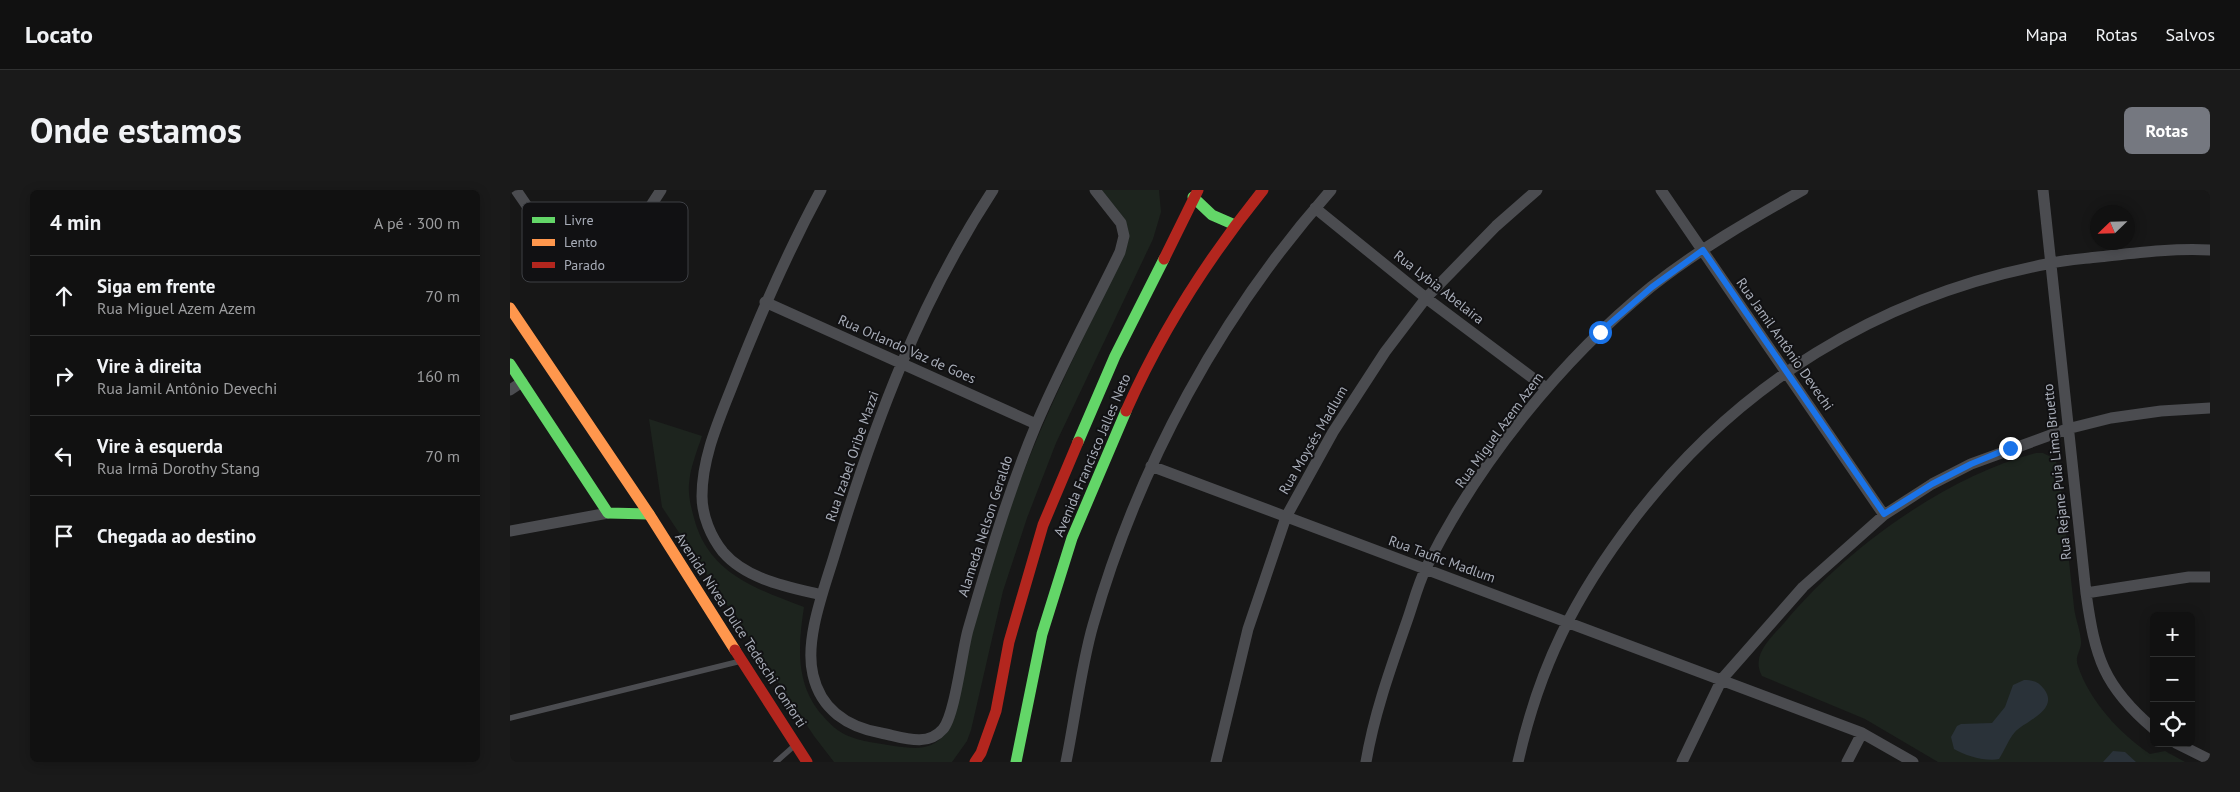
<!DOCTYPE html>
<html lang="pt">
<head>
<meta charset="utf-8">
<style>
  body { margin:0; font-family:"PT Sans",sans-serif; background:#1a1a1a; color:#f1f3f6 }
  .controls { position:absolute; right:15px; bottom:15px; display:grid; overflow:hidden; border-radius:8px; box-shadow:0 2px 12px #0003 }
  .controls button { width:45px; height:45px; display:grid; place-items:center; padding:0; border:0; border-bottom:1px solid #303131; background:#111; color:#f1f3f6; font:25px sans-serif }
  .compass { position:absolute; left:1580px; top:15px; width:45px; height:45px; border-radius:50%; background:#111; box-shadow:0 2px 12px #0003; rotate:247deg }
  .stop { position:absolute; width:15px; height:15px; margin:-11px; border:4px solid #1a73e8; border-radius:50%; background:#fff }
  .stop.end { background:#1a73e8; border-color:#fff; box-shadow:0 1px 5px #0008 }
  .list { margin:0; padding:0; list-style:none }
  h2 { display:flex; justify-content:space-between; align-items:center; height:65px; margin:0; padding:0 20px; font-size:21px }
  h2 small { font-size:16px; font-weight:400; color:#9c9d9f }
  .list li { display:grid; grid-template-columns:32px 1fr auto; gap:15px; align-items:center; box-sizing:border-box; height:80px; padding:0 20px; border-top:1px solid #303131 }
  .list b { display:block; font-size:19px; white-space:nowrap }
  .list p { margin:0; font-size:16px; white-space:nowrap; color:#9c9d9f }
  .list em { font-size:16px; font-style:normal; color:#9c9d9f }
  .icon { flex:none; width:28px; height:28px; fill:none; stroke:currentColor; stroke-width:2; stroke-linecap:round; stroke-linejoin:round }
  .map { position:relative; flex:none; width:1700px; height:572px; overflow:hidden; border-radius:8px }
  header { display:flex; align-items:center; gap:30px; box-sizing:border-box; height:70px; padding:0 25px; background:#111; border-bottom:1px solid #303131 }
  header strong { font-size:24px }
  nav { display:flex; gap:28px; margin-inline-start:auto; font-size:18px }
  .intro { display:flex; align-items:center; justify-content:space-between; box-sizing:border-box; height:120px; padding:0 30px }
  h1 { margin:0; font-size:35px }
  .button { padding:12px 22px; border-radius:8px; background:#757880; color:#fff; font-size:18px; font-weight:700 }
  main { display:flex; gap:30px; padding:0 30px }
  aside { flex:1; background:#111; border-radius:8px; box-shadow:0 2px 12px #0003 }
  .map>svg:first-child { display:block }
</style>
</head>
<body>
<header>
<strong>Locato</strong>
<nav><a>Mapa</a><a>Rotas</a><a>Salvos</a></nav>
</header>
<div class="intro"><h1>Onde estamos</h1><a class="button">Rotas</a></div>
<main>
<aside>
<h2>4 min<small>A pé · 300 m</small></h2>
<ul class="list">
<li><svg class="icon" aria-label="ahead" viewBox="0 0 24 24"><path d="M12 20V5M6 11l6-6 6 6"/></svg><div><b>Siga em frente</b><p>Rua Miguel Azem Azem</p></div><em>70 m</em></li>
<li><svg class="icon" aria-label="right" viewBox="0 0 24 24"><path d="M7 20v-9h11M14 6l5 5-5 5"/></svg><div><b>Vire à direita</b><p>Rua Jamil Antônio Devechi</p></div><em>160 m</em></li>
<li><svg class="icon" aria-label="left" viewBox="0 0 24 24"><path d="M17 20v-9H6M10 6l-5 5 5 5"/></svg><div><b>Vire à esquerda</b><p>Rua Irmã Dorothy Stang</p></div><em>70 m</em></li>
<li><svg class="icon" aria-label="arrive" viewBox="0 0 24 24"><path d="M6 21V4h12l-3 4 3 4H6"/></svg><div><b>Chegada ao destino</b></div></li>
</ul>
</aside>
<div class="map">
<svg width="1700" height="572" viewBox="0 0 1700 572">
  <rect width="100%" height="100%" fill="#171717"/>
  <path fill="#1d241e" d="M592,0H649L651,22L643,49L546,253L517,328L493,401L461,540L457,551L442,572H324L304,546L152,317L139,229L192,246C187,261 180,278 179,294C178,305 181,317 184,328C198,383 246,399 294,417C288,456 285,495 313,526C319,533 327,541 336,545C351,552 368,553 384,556C406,559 421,561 436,543C455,470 474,396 498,324C529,234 573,149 614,64L619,47Z
    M1526,263H1533L1545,269L1549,280C1554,325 1559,371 1564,417C1565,428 1570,439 1571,451C1572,460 1564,466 1568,476C1579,510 1610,544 1640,564L1655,561L1675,572H1428L1355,529L1252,486C1240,465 1262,447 1275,432C1335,360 1434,287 1526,263Z"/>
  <path fill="#2a3239" d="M1514,490C1523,490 1529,492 1534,499C1550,520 1515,531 1505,542C1498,550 1495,560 1489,569C1478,572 1455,566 1444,559L1441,547L1447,536L1451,534L1482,533L1495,517L1503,495Z
    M1603,561L1615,562L1626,572H1593Z"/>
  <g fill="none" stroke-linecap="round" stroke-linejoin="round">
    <path stroke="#4b4c50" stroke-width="5.5" d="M0,528L231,471
      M266,572L284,556"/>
    <path stroke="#4b4c50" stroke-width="11" d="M6,0L28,32L140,17L151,0
      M311,0C277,63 249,127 223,194C209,230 192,267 192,306C192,326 201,347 213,362C237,390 279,397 312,405
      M483,0C409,113 364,234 325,363C315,397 294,449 303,485C311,520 338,537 371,543C392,547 417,558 433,539C445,525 452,461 458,440C478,371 498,302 526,235C551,176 582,120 610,62L614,46L611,33L585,0
      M1151,0L1374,325
      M1533,0L1576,403C1585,467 1593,496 1644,539
      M805,18L916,108L1036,198
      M255,112L526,234
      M0,200L12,192
      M641,276L1352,543L1403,572
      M0,341L98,323
      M1576,403L1679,387H1700
      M1666,553L1700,570
      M556,572C565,528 571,477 583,435C628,276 711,124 821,0
      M706,572L738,439L776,327L823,242L875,162L916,108L986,36L1027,0
      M856,572C864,524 881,477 897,431C903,414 908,394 916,378C967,274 1051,170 1141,97C1188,60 1241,29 1293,0
      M1008,572C1029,477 1065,406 1124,329C1227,194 1369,106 1537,74C1554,70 1571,69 1588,67C1625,63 1662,58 1700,60
      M1172,572L1212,489L1293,397L1374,325L1422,294L1461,274L1557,239L1601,228L1651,221L1700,218
      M1337,572L1352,543"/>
    <path stroke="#63d668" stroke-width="11" d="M683,7L702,25L725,35
      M0,174L98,323L139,324
      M568,252L605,166L654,69
      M506,572L532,444L562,348L616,221"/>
    <path stroke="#ff974d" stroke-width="11" d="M0,118L139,324L225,460"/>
    <path stroke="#b3261e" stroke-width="11" d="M654,69L688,0
      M616,221C651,142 699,67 753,0
      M225,460L297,572
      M465,572L471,563L486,521L499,452L533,335L568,252"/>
  </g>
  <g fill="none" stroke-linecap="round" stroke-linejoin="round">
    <path stroke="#1a73e8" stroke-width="6" d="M1090,142L1142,97L1193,60L1374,324L1422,294L1461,274L1500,258"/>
  </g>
  <g text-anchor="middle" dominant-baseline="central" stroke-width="4" stroke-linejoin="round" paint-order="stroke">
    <g font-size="14" fill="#a8adb8" stroke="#111113">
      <text transform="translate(929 97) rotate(38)">Rua Lybia Abelaira</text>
      <text transform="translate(1275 154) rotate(55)">Rua Jamil Antônio Devechi</text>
      <text transform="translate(397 159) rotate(24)">Rua Orlando Vaz de Goes</text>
      <text transform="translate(989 240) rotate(-54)">Rua Miguel Azem Azem</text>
      <text transform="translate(803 250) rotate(-60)">Rua Moysés Madlum</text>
      <text transform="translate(582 265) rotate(-67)">Avenida Francisco Jalles Neto</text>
      <text transform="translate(342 266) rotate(-71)">Rua Izabel Oribe Mazzi</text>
      <text transform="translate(1547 282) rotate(-96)">Rua Rejane Puia Lima Bruetto</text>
      <text transform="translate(475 336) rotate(-72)">Alameda Nelson Geraldo</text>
      <text transform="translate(932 369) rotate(20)">Rua Taufic Madlum</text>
      <text transform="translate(231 440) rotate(57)">Avenida Nívea Dulce Tedeschi Conforti</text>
    </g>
  </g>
  <rect x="12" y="12" width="166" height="80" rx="8" fill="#111113" stroke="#3e4045" stroke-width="1"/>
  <rect x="22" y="27" width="23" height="6" fill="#63d668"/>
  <rect x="22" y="49" width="23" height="7" fill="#ff974d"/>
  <rect x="22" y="72" width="23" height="6" fill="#b3261e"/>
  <g font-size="14" fill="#a8adb8">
    <text x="54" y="35">Livre</text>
    <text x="54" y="57">Lento</text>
    <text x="54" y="80">Parado</text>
  </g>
</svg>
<div class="controls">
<button>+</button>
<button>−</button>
<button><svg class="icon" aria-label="locate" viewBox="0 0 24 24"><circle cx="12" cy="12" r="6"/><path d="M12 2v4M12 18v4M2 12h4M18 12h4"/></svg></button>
</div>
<svg class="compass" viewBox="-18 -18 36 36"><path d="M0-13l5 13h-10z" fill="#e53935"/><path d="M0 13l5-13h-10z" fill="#9c9d9f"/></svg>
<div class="stop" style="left:1090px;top:142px"></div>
<div class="stop end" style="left:1500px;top:258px"></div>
</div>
</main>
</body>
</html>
